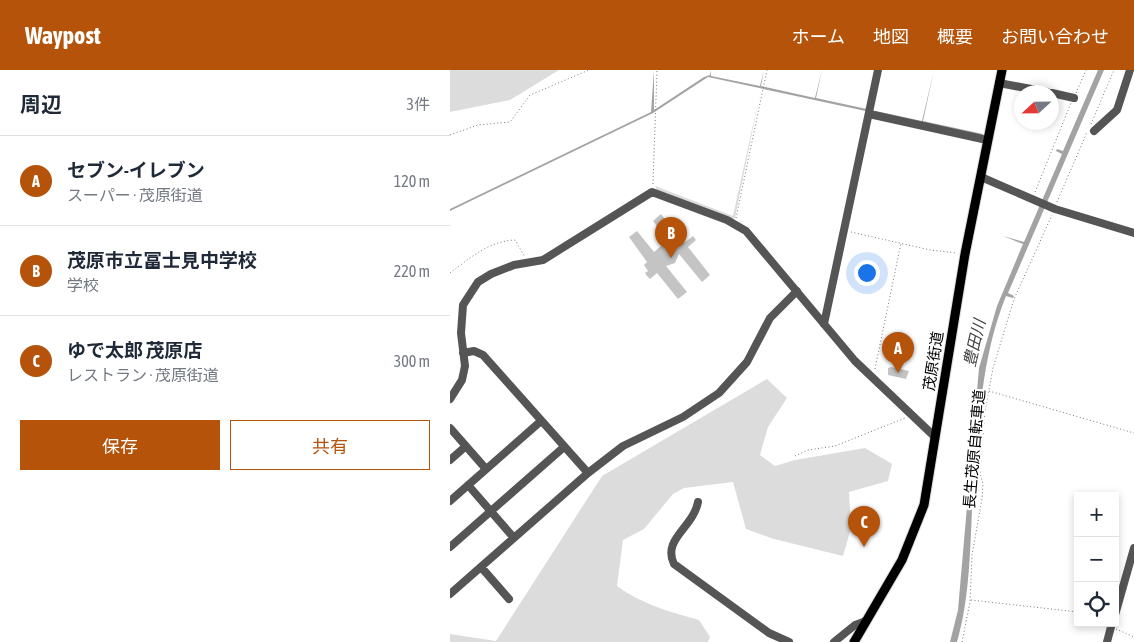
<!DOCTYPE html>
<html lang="ja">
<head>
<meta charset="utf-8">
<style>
  body { margin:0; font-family:"Asap Condensed","Noto Sans JP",sans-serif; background:#f6f6f7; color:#1f2937 }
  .controls { position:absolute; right:15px; bottom:15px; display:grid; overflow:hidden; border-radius:0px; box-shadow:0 2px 8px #0003 }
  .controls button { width:45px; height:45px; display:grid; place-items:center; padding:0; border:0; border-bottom:1px solid #e0e1e3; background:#fff; color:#1f2937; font:25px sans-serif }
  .compass { position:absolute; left:564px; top:15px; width:45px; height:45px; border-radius:50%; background:#fff; box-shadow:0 2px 8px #0003; rotate:248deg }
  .you { position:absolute; left:416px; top:202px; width:18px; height:18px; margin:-12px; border:4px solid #fff; border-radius:50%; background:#1a73e8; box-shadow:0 0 0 8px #1a73e833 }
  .badge { display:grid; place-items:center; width:32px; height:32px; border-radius:50%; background:#b45309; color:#fff; font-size:16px; font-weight:700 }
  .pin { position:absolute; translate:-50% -41px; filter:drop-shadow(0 1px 2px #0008) }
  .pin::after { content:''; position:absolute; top:26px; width:18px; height:15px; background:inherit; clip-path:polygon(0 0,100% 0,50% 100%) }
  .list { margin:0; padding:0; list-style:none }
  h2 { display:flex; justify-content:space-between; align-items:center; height:65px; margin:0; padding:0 20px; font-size:21px }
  h2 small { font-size:16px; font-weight:400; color:#747a83 }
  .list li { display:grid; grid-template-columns:32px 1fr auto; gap:15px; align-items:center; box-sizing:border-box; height:90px; padding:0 20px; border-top:1px solid #e0e1e3 }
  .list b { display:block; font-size:19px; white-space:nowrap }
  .list p { margin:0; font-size:16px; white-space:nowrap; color:#747a83 }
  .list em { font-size:16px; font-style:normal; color:#747a83 }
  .actions { display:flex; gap:10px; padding:15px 20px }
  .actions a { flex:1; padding:11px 0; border:1px solid #b45309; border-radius:0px; text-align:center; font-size:18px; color:#b45309 }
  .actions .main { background:#b45309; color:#fff }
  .icon { flex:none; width:28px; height:28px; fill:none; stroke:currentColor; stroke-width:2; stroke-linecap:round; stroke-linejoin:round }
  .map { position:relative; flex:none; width:684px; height:572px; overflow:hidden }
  header { display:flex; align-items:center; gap:30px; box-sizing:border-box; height:70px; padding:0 25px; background:#b45309; color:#fff }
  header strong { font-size:24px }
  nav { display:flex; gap:28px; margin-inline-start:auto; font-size:18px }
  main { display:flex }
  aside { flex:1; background:#fff }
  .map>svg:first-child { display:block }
</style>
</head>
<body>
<header>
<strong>Waypost</strong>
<nav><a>ホーム</a><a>地図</a><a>概要</a><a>お問い合わせ</a></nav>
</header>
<main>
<aside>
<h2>周辺<small>3件</small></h2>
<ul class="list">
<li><span class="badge">A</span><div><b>セブン-イレブン</b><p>スーパー · 茂原街道</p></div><em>120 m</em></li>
<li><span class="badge">B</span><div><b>茂原市立冨士見中学校</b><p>学校</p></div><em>220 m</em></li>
<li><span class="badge">C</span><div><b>ゆで太郎 茂原店</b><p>レストラン · 茂原街道</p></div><em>300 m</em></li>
</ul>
<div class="actions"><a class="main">保存</a><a>共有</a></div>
</aside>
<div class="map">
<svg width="684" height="572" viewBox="0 0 684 572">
  <rect width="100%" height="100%" fill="#fff"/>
  <path fill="#dcdcdc" d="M0,0H109L60,30L0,42Z
    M310,23L285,148L282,149L207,120L205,116L283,146Z
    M317,309L337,328L318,357L310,385L325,396L345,390L415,378L442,394L438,411L399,422L401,458L393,486L324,469L296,459L283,412L234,418L223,424L194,459L173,470L167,516C191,534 220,542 249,550L260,567L258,572H0V564L46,571L152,406Z"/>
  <path fill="#a3a3a3" d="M204,0V40L254,7L260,5L261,0V6L310,16L314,0L311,16L365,28L372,0L366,28L472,51L484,0L473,51L533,64L532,66L258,7L203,43L0,141V139L201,42Z
    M648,0H654L558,223L564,226L563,228L556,226C531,288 529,353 524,418L530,421H523C520,470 521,524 507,572H500L508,540L529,298L547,236L573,174L553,166L574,172L612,84L606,81L607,79L613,81Z"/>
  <path fill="#c4c4c4" d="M211,144L234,173L243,166L246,170L238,177L260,205L252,212L229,184L225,193L216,196L237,222L228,229L207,203L200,209L197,206L195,203L198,201L194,195L197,192L179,167L187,161L204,182L218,170L203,151Z
    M441,297L459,301L456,309L438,305V298Z"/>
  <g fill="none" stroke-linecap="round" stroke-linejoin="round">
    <defs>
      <path id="major" d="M404,572L452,490L474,435L515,184L552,0"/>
    </defs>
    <use href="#major" stroke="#dbdbdb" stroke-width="11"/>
    <path stroke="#777" stroke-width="1" stroke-dasharray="1 2.5" stroke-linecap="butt" d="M626,23L636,0
      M641,54L664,0
      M0,65L28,55L60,52L80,25L139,0
      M203,114L207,0
      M585,122L621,33
      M607,132L637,62
      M286,148L317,0
      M401,162L480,180L507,183
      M0,203C20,188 39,171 65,170L75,187
      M425,299L451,173
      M539,321L684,363
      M345,386L358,380L385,376L455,348
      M521,530L628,542
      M666,559L684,567
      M512,572L520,532L522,485L532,429L533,414L530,403L535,341L543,298L564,229L602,145"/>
    <path stroke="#555" stroke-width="8" d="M549,13L597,22
      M602,23L624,28
      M419,44L537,70
      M644,61L667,40L680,0
      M531,107L605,139L684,163
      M374,254L428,0
      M13,283L24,281L33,285L138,403
      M0,329L12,310L15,296L11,263L13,235L28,212L41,204L64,195L93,190L202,122L277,150L296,161L405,291L485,367
      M0,358L36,399
      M0,390L16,376
      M18,415L64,468
      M0,431L91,351
      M248,432C243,458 212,469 224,494L319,563L339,572
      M0,477L114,377
      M31,497L59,529
      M0,524L138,403L173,376L233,347L269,323L297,292L320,248L347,221
      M665,545L684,478
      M384,572L405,555L416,551
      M657,572L662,553"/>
    <use href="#major" stroke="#000" stroke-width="9"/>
  </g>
  <g text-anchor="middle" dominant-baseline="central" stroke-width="4.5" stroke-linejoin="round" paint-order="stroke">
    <g font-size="15" fill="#000" stroke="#fff">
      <text transform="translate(483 291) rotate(-81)">茂原街道</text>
      <text transform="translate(524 379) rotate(-85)">長生茂原自転車道</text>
    </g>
    <g font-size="16" font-style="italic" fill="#444" stroke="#fff">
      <text transform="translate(524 273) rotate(-77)">豊田川</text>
    </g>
  </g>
</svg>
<div class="controls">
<button>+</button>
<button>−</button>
<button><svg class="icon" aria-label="locate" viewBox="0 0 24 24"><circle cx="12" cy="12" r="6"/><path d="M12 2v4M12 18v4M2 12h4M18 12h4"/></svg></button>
</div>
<svg class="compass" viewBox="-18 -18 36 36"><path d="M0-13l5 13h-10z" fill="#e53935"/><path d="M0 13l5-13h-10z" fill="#747a83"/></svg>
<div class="you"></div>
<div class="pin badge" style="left:448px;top:303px">A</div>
<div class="pin badge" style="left:221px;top:188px">B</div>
<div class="pin badge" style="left:414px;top:477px">C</div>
</div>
</main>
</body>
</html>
